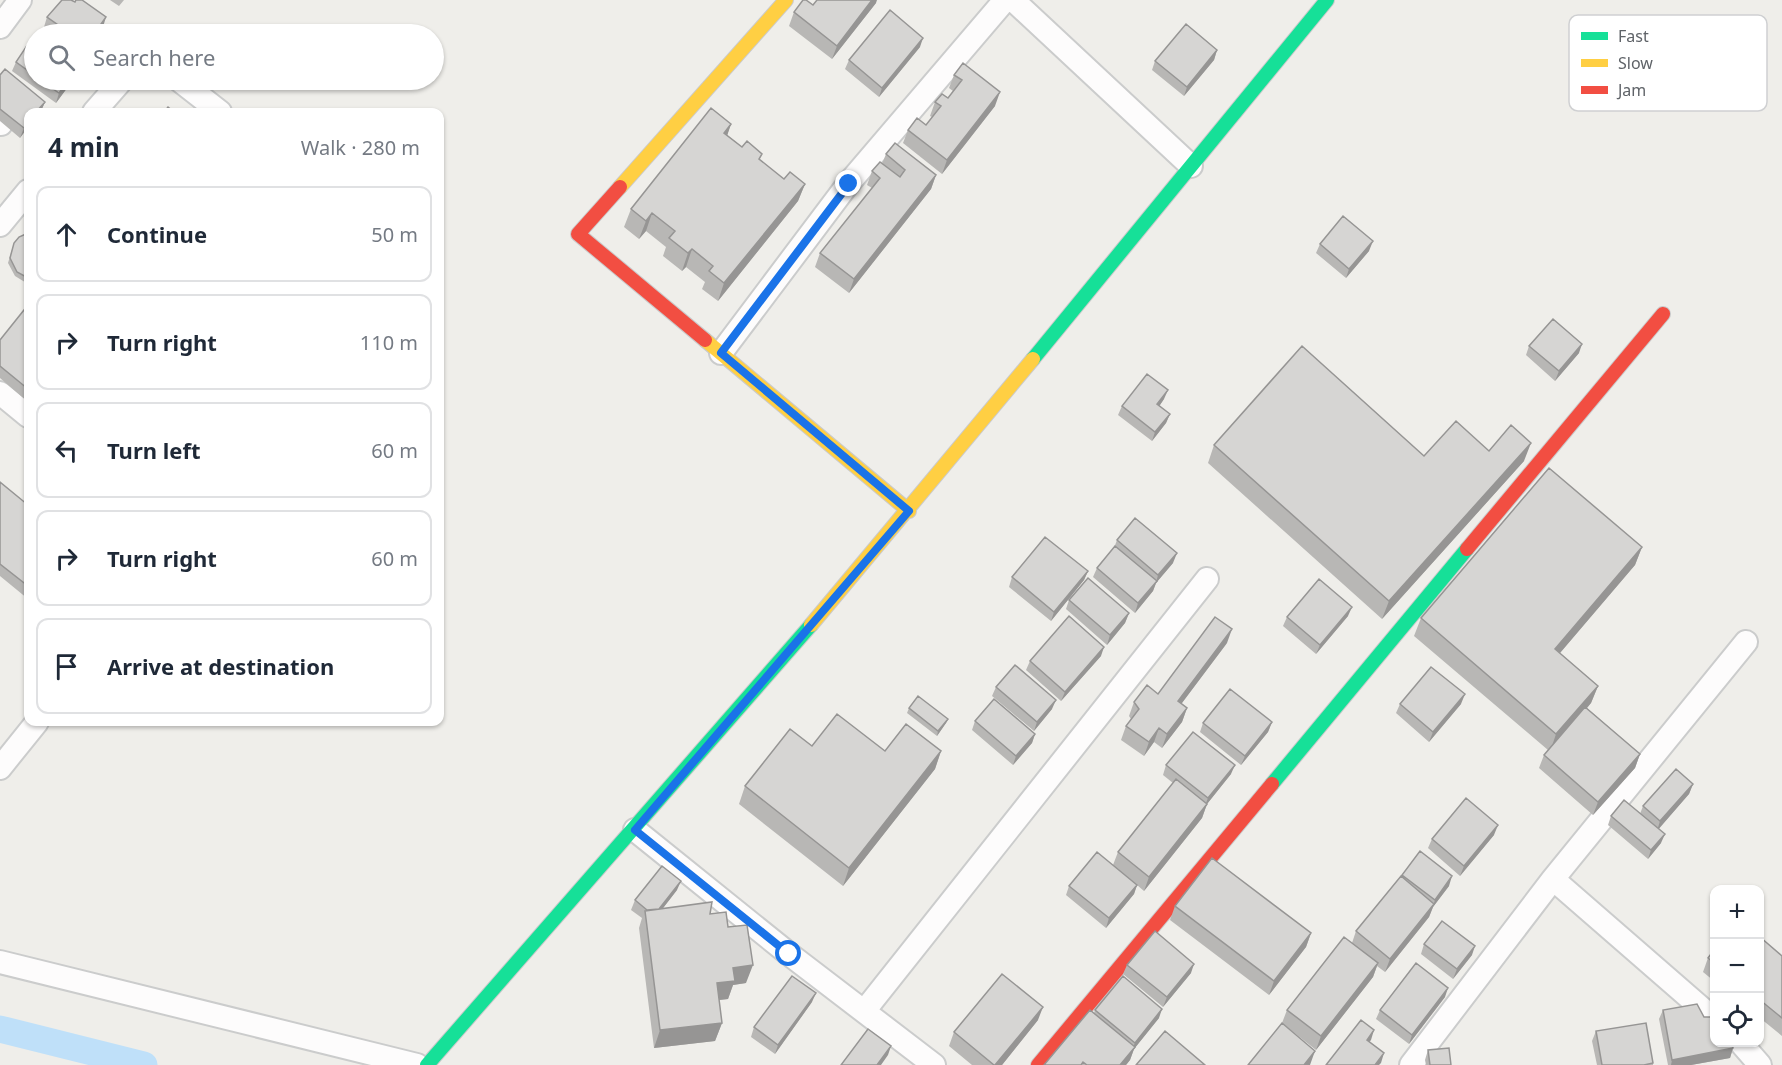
<!DOCTYPE html>
<html lang="en">
<head>
<meta charset="utf-8">
<style>
  body { margin:0; font-family:"Noto Sans",sans-serif; background:#f6f6f7; color:#1f2937 }
  .controls { position:absolute; right:18px; bottom:18px; display:grid; overflow:hidden; border-radius:12px; box-shadow:0 2px 4px #0004 }
  .controls button { width:54px; height:54px; display:grid; place-items:center; padding:0; border:0; border-bottom:2px solid #e0e1e3; background:#fff; color:#1f2937; font:30px sans-serif }
  .stop { position:absolute; width:18px; height:18px; margin:-14px; border:4px solid #1a73e8; border-radius:50%; background:#fff }
  .stop.end { background:#1a73e8; border-color:#fff; box-shadow:0 2px 6px #0008 }
  .list { margin:0; padding:0; list-style:none }
  h2 { display:flex; justify-content:space-between; align-items:center; height:78px; margin:0; padding:0 24px; font-size:26px }
  h2 small { font-size:20px; font-weight:400; color:#747a83 }
  .list li { display:grid; grid-template-columns:39px 1fr auto; gap:18px; align-items:center; box-sizing:border-box; height:96px; margin:0 12px 12px; padding:0 12px; border:2px solid #e0e1e3; border-radius:12px }
  .list b { display:block; font-size:22px; white-space:nowrap }
  .list em { font-size:20px; font-style:normal; color:#747a83 }
  .icon { flex:none; width:33px; height:33px; fill:none; stroke:currentColor; stroke-width:2; stroke-linecap:round; stroke-linejoin:round }
  .map { position:relative; flex:none; width:1782px; height:1065px; overflow:hidden }
  .search { position:absolute; background:#fff; box-shadow:0 2px 4px #0004; left:24px; top:24px; width:420px; height:66px; display:flex; align-items:center; gap:15px; box-sizing:border-box; padding:0 21px; border-radius:33px; color:#747a83; font-size:22px }
  .panel { position:absolute; background:#fff; box-shadow:0 2px 4px #0004; left:24px; top:108px; width:420px; height:618px; border-radius:12px }
  .map>svg:first-child { display:block }
</style>
</head>
<body>
<div class="map">
<svg width="1782" height="1065" viewBox="0 0 1782 1065">
  <rect width="100%" height="100%" fill="#efeeea"/>
  <g fill="none" stroke-linecap="round" stroke-linejoin="round">
    <path stroke="#bfe0f9" stroke-width="27" d="M0,1029L144,1065"/>
    <defs>
      <path id="street" d="M1013,0L1191,166
        M0,27L20,0
        M179,80L220,112
        M94,112L122,80
        M0,123L1,124
        M0,225L28,191
        M721,353L848,184L1005,0
        M0,393L28,416
        M0,768L37,722
        M635,830L789,954L934,1065
        M1553,879L1714,1019
        M0,962L417,1065
        M865,1010L1207,579
        M1740,1042L1760,1065
        M1411,1065L1553,879L1746,642"/>
      <path id="fast" d="M1033,359L1327,0
        M1272,784L1467,549
        M427,1065L811,625"/>
      <path id="slow" d="M620,187L786,0
        M705,340L909,511
        M811,625L1033,359"/>
      <path id="jam" d="M620,187L578,234L705,340
        M1467,549L1663,314
        M1038,1065L1272,784"/>
    </defs>
    <use href="#street" stroke="#cbcccc" stroke-width="26"/>
    <use href="#fast" stroke="#cacacb" stroke-width="16"/>
    <use href="#slow" stroke="#cacacb" stroke-width="16"/>
    <use href="#jam" stroke="#cacacb" stroke-width="16"/>
    <use href="#street" stroke="#fdfcfc" stroke-width="22"/>
    <use href="#fast" stroke="#16e098" stroke-width="14"/>
    <use href="#slow" stroke="#ffcf43" stroke-width="14"/>
    <use href="#jam" stroke="#f24e42" stroke-width="14"/>
  </g>
  <path fill="#b8b7b5" d="M110,0H124L119,6Z
    M876,3L832,59L789,26L794,12L813,5Z
    M47,17L103,27L97,34H55L44,27Z
    M34,45V80H73L56,103L12,71L16,62Z
    M920,47L879,97L845,69L849,60Z
    M1217,50L1214,60L1184,96L1152,70L1155,61Z
    M0,75L45,102L41,111L28,112V127L20,138L0,121Z
    M954,75L995,106L942,174L903,143L908,130L926,125L932,117L930,116L935,102L948,98L953,91L949,88Z
    M731,124L727,135L742,147L760,160L784,179L805,184L798,201L718,301L702,289L705,282L686,267L682,271L663,256L666,247L646,231L639,239L624,227L631,209Z
    M886,154L936,175L931,189L849,293L815,267L820,253L872,188L867,185L872,171L882,164Z
    M28,233V284L15,276L8,263L14,243Z
    M1320,244L1369,251L1346,278L1316,253Z
    M28,305V402L0,378V340Z
    M1529,346L1579,353L1555,381L1526,355Z
    M1164,399L1159,406L1170,414L1166,423L1152,441L1118,415L1122,406Z
    M1214,445L1424,456L1489,451L1524,461L1382,619L1208,463Z
    M0,482L28,505V599L0,576Z
    M1117,540L1173,563L1156,583L1153,591L1135,613L1093,577L1097,568L1114,548Z
    M1642,547L1635,565L1560,653L1598,686L1591,703L1587,708L1640,754L1635,768L1593,815L1539,768L1544,755L1548,750L1414,636L1421,618Z
    M1088,571L1084,580L1051,621L1009,587L1012,577Z
    M1069,600L1129,613L1125,623L1107,645L1066,609Z
    M1348,616L1316,654L1283,626L1287,617Z
    M1227,643L1181,704L1187,708L1182,722L1162,748L1154,742L1144,756L1121,740L1126,726L1131,719L1129,716L1134,702L1158,694Z
    M1101,656L1061,701L1026,670L1030,661Z
    M996,687L1052,709L1034,731L992,696Z
    M1400,704H1461L1429,742L1396,713Z
    M909,708L948,719L946,723L937,736L907,713Z
    M975,721L1035,734L1032,743L1013,765L972,730Z
    M1272,722L1268,732L1241,765L1200,732L1203,723Z
    M812,746L885,751H941L935,769L843,886L739,804L745,786Z
    M1166,765L1231,774L1207,804L1202,818L1144,891L1137,885L1134,894L1106,928L1066,895L1069,886L1113,865L1118,852L1173,783L1163,775Z
    M1693,784L1689,794L1658,829L1661,843L1648,859L1608,825L1611,816L1640,814L1643,806Z
    M1494,835L1460,876L1428,848L1432,839Z
    M1402,875L1449,886L1433,907L1429,917L1385,972L1377,966L1373,977L1316,1050L1282,1023L1287,1010L1352,943L1356,931Z
    M677,890L663,908L710,914L728,927L746,983L733,985L728,999L719,1000L722,1023L715,1041L654,1048L639,928L642,918L631,910L635,900Z
    M1175,906L1311,933L1306,947L1269,995L1170,920Z
    M1760,937L1782,956V1036L1760,1018Z
    M1424,944L1472,955L1453,979L1421,954Z
    M1714,950V981L1703,972L1708,958Z
    M1127,965L1191,973L1163,1007L1123,974Z
    M1445,997L1409,1044L1376,1019L1380,1010Z
    M812,1002L775,1054L751,1037L754,1027Z
    M1095,1010L1159,1018L1134,1049L1130,1060L1126,1065H1044L1094,1013Z
    M1663,1010L1704,1017L1713,1028L1733,1048L1730,1058L1691,1065H1668L1659,1019Z
    M1038,1020L1002,1065H972L949,1046L954,1032Z
    M1596,1031L1653,1063V1065H1597L1592,1041Z
    M1428,1050L1451,1065H1426L1425,1060Z"/>
  <path fill="#969594" d="M872,0H877L876,3L832,59L837,46Z
    M106,17L103,27L97,34H94Z
    M923,38L920,47L879,97L882,88Z
    M1217,50L1214,60L1184,96L1187,87Z
    M69,80H73L56,103L59,93Z
    M1000,92L995,106L942,174L947,160Z
    M45,102L41,111L40,112H36Z
    M28,122V127L20,138L24,128Z
    M731,124L725,142L724,133Z
    M936,175L931,189L849,293L854,279Z
    M805,184L798,201L718,301L724,283Z
    M652,213L646,231L639,239L646,221Z
    M1373,241L1369,251L1346,278L1349,269Z
    M692,249L686,267L682,271L688,253Z
    M1582,344L1579,353L1555,381L1559,371Z
    M1168,390L1164,399L1154,414L1157,404Z
    M1170,414L1166,423L1152,441L1155,432Z
    M1531,443L1524,461L1382,619L1389,601Z
    M1642,547L1635,565L1548,667L1555,649Z
    M1177,553L1173,563L1156,583L1153,591L1135,613L1138,603L1156,583L1158,575Z
    M1088,571L1084,580L1051,621L1054,612Z
    M1352,607L1348,616L1316,654L1320,645Z
    M1129,613L1125,623L1107,645L1110,635Z
    M1232,629L1227,643L1173,715L1178,701Z
    M1104,647L1101,656L1061,701L1065,692Z
    M1598,686L1591,703L1550,752L1556,734Z
    M1465,694L1461,704L1429,742L1433,732Z
    M1056,700L1052,709L1034,731L1037,722Z
    M1187,708L1182,722L1162,748L1167,734Z
    M948,719L946,723L937,736L938,731Z
    M1272,722L1268,732L1241,765L1245,756Z
    M1159,728L1154,742L1144,756L1149,742Z
    M1035,734L1032,743L1013,765L1016,756Z
    M941,751L935,769L843,886L849,868Z
    M1640,754L1635,768L1593,815L1598,802Z
    M1235,765L1231,774L1207,804L1202,818L1144,891L1149,877L1204,808L1208,798Z
    M1693,784L1689,794L1657,831L1660,821Z
    M1498,825L1494,835L1460,876L1464,866Z
    M1665,834L1661,843L1648,859L1651,850Z
    M1452,876L1449,886L1433,907L1429,917L1385,972L1390,959L1433,906L1435,900Z
    M681,881L677,890L650,925L654,915Z
    M1137,885L1134,894L1106,928L1109,918Z
    M1311,933L1306,947L1269,995L1274,981Z
    M1475,946L1472,955L1453,979L1457,969Z
    M1378,963L1373,977L1316,1050L1321,1036Z
    M1194,964L1191,973L1163,1007L1167,997Z
    M753,965L746,983L733,985L728,999L710,1001L717,983L733,968Z
    M1448,988L1445,997L1409,1044L1412,1035Z
    M816,993L812,1002L775,1054L778,1045Z
    M1043,1007L1038,1020L1002,1065H995Z
    M1162,1009L1159,1018L1134,1049L1130,1060L1126,1065H1120L1132,1049L1135,1043Z
    M722,1023L715,1041L654,1048L660,1030Z
    M1374,1030L1371,1040L1364,1049L1367,1040Z
    M891,1046L888,1055L881,1065H877Z
    M1733,1048L1730,1058L1691,1065H1671L1672,1060Z
    M1315,1051L1310,1065H1304Z
    M1384,1053L1381,1063L1379,1065H1375Z"/>
  <path fill="#d6d5d3" stroke="#969594" stroke-width="1.5" d="M62,0H71L75,2L76,0H82L106,17L94,34H71L47,17Z
    M803,0H806L813,5L817,0H872L837,46L794,12Z
    M890,10L923,38L882,88L849,60Z
    M1186,24L1217,50L1187,87L1155,61Z
    M28,44L33,48L34,45V75L16,62Z
    M963,63L1000,92L947,160L908,130L917,118L926,125L941,106L935,102L942,94L948,98L962,80L954,75Z
    M5,69L45,102L36,112H28V122L24,128L0,109V75Z
    M40,80H69L59,93Z
    M168,107L174,112H164Z
    M711,108L731,124L724,133L742,147L747,141L762,154L759,159L784,179L790,172L805,184L724,283L709,271L713,266L692,249L688,253L669,238L675,231L652,213L646,221L631,209Z
    M895,143L936,175L854,279L820,253L880,178L872,171L880,162L900,177L905,170L886,154Z
    M1343,216L1373,241L1349,269L1320,244Z
    M28,233V278L17,272L10,258L14,243L19,237Z
    M28,305V389L0,366V340Z
    M1553,319L1582,344L1559,371L1529,346Z
    M1302,346L1424,456L1456,421L1489,451L1511,425L1531,443L1389,601L1214,445Z
    M1147,374L1168,390L1157,404L1170,414L1155,432L1122,406Z
    M1549,468L1642,547L1555,649L1598,686L1556,734L1421,618Z
    M0,482L28,505V586L0,564Z
    M1135,518L1177,553L1158,575L1117,540Z
    M1045,537L1088,571L1054,612L1012,577Z
    M1115,546L1157,581L1138,603L1097,568Z
    M1088,578L1129,613L1110,635L1069,600Z
    M1319,579L1352,607L1320,645L1287,617Z
    M1069,616L1104,647L1065,692L1030,661Z
    M1215,617L1232,629L1178,701L1187,708L1167,734L1159,728L1149,742L1126,726L1139,709L1134,702L1147,685L1158,694Z
    M1015,665L1056,700L1037,722L996,687Z
    M1431,667L1465,694L1433,732L1400,704Z
    M1230,689L1272,722L1245,756L1203,723Z
    M918,696L948,719L938,731L909,708Z
    M994,699L1035,734L1016,756L975,721Z
    M1585,707L1640,754L1598,802L1544,755Z
    M837,714L885,751L906,724L941,751L849,868L745,786L790,729L812,746Z
    M1193,732L1235,765L1208,798L1166,765Z
    M1676,769L1693,784L1660,821L1643,806Z
    M1176,779L1207,804L1149,877L1118,852Z
    M1466,798L1498,825L1464,866L1432,839Z
    M1624,800L1665,834L1651,850L1611,816Z
    M1420,851L1452,876L1435,900L1402,875Z
    M1097,852L1137,885L1109,918L1069,886Z
    M1212,858L1311,933L1274,981L1175,906Z
    M662,866L681,881L659,909L647,910L635,900Z
    M1401,876L1434,904L1390,959L1356,931Z
    M712,902L710,914L726,912L728,927L747,925L753,965L733,968L735,981L717,983L722,1023L660,1030L645,911Z
    M1442,921L1475,946L1457,969L1424,944Z
    M1155,931L1194,964L1167,997L1127,965Z
    M1344,937L1378,963L1321,1036L1287,1010Z
    M1760,937L1782,956V1018L1760,1000Z
    M1714,950V963L1708,958Z
    M1416,963L1448,988L1412,1035L1380,1010Z
    M1002,974L1043,1007L995,1065H994L954,1032Z
    M792,976L816,993L778,1045L754,1027Z
    M1123,976L1162,1009L1135,1043L1095,1010Z
    M1697,1004L1704,1017H1713V1028H1714V1042H1732L1733,1048L1672,1060L1663,1010Z
    M1090,1010L1135,1047L1120,1065H1087L1083,1062L1081,1065H1044Z
    M1361,1020L1374,1030L1367,1040L1384,1053L1375,1065H1326Z
    M1282,1023L1315,1051L1304,1065H1248Z
    M1646,1023L1653,1063L1644,1065H1602L1596,1031Z
    M868,1029L891,1046L877,1065H841Z
    M1165,1031L1205,1065H1136Z
    M1449,1048L1451,1065H1430L1428,1050Z"/>
  <g fill="none" stroke-linecap="round" stroke-linejoin="round">
    <path stroke="#1a73e8" stroke-width="8" d="M789,954L635,830L909,511L721,353L849,184"/>
  </g>
  <rect x="1569" y="15" width="198" height="96" rx="9" fill="#fff" stroke="#cfd0d2" stroke-width="1.5"/>
  <rect x="1581" y="32" width="27" height="8" fill="#16e098"/>
  <rect x="1581" y="59" width="27" height="8" fill="#ffcf43"/>
  <rect x="1581" y="86" width="27" height="8" fill="#f24e42"/>
  <g font-size="16" fill="#5f6368">
    <text x="1618" y="42">Fast</text>
    <text x="1618" y="69">Slow</text>
    <text x="1618" y="96">Jam</text>
  </g>
</svg>
<div class="controls">
<button>+</button>
<button>−</button>
<button><svg class="icon" aria-label="locate" viewBox="0 0 24 24"><circle cx="12" cy="12" r="6"/><path d="M12 2v4M12 18v4M2 12h4M18 12h4"/></svg></button>
</div>
<div class="stop" style="left:789px;top:954px"></div>
<div class="stop end" style="left:849px;top:184px"></div>
<div class="search"><svg class="icon" aria-label="search" viewBox="0 0 24 24"><circle cx="10" cy="10" r="6"/><path d="M15 15l6 6"/></svg>Search here</div>
<section class="panel">
<h2>4 min<small>Walk · 280 m</small></h2>
<ul class="list">
<li><svg class="icon" aria-label="ahead" viewBox="0 0 24 24"><path d="M12 20V5M6 11l6-6 6 6"/></svg><div><b>Continue</b></div><em>50 m</em></li>
<li><svg class="icon" aria-label="right" viewBox="0 0 24 24"><path d="M7 20v-9h11M14 6l5 5-5 5"/></svg><div><b>Turn right</b></div><em>110 m</em></li>
<li><svg class="icon" aria-label="left" viewBox="0 0 24 24"><path d="M17 20v-9H6M10 6l-5 5 5 5"/></svg><div><b>Turn left</b></div><em>60 m</em></li>
<li><svg class="icon" aria-label="right" viewBox="0 0 24 24"><path d="M7 20v-9h11M14 6l5 5-5 5"/></svg><div><b>Turn right</b></div><em>60 m</em></li>
<li><svg class="icon" aria-label="arrive" viewBox="0 0 24 24"><path d="M6 21V4h12l-3 4 3 4H6"/></svg><div><b>Arrive at destination</b></div></li>
</ul>
</section>
</div>
</body>
</html>
